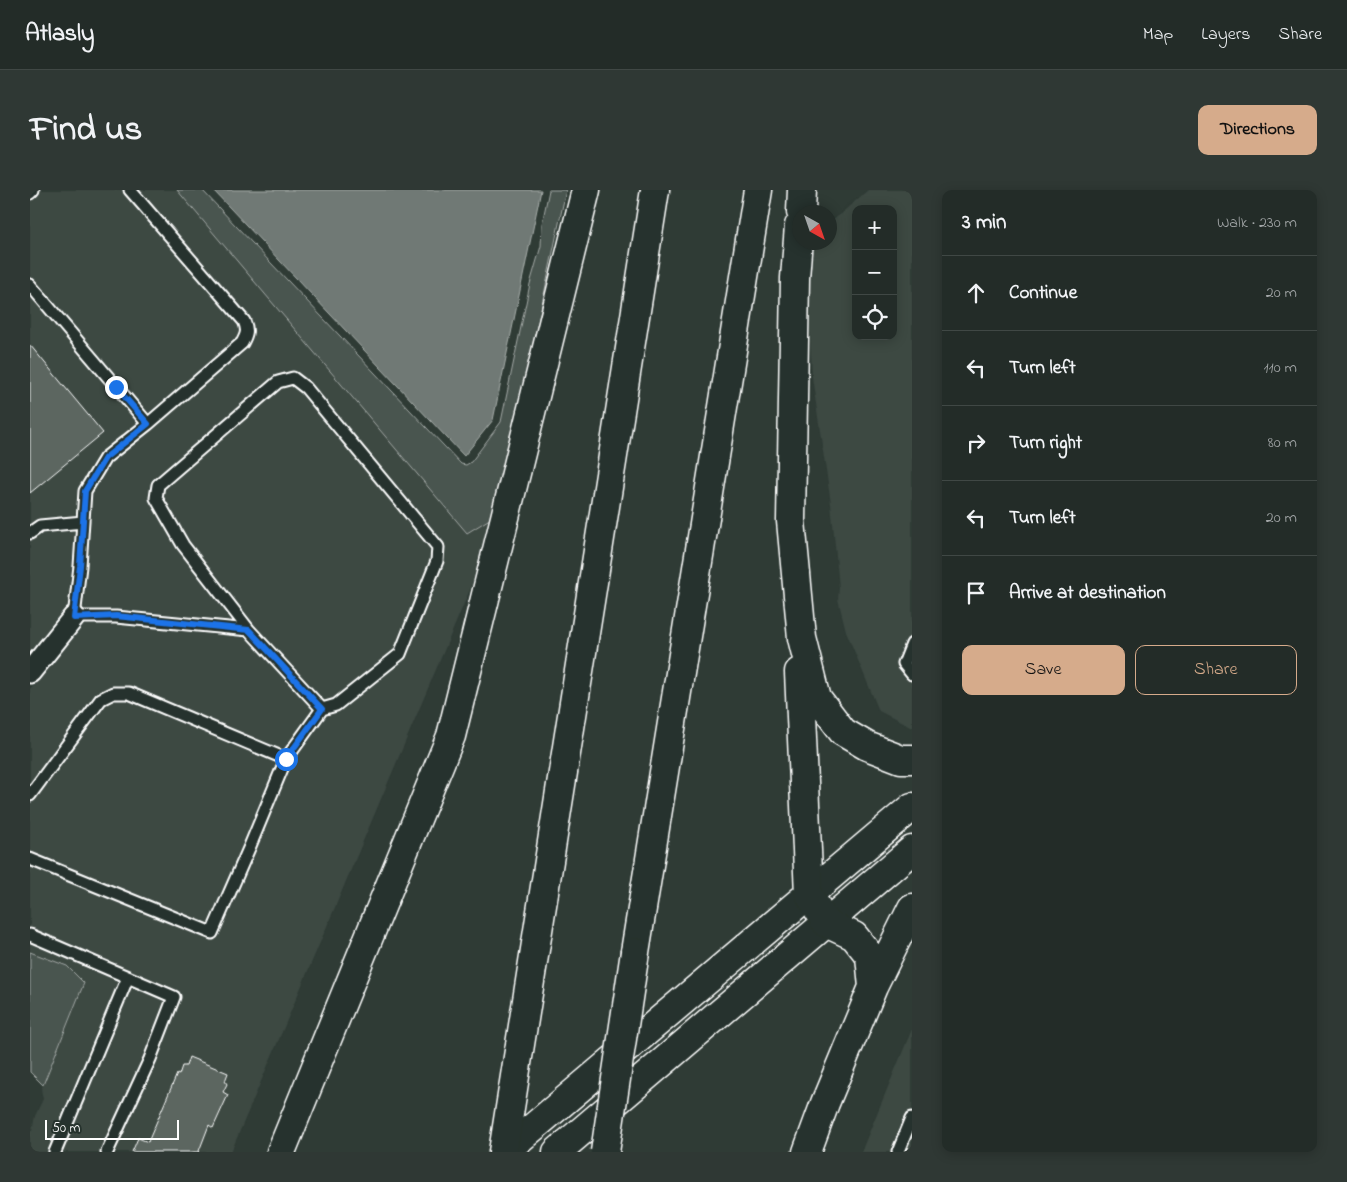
<!DOCTYPE html>
<html lang="en">
<head>
<meta charset="utf-8">
<style>
  body { margin:0; font-family:"Indie Flower",sans-serif; background:#2f3834; color:#f1f3f6 }
  .controls { position:absolute; right:15px; top:15px; display:grid; overflow:hidden; border-radius:10px; box-shadow:0 2px 12px #0003 }
  .controls button { width:45px; height:45px; display:grid; place-items:center; padding:0; border:0; border-bottom:1px solid #404845; background:#232c28; color:#f1f3f6; font:25px sans-serif }
  .compass { position:absolute; left:762px; top:15px; width:45px; height:45px; border-radius:50%; background:#232c28; box-shadow:0 2px 12px #0003; rotate:140deg }
  .scale { position:absolute; left:15px; bottom:12px; width:134px; box-sizing:border-box; padding-left:5px; border:2px solid #fff; border-top:0; font-size:14px; line-height:18px; white-space:nowrap; color:#fff; -webkit-text-stroke:4px #26332d; paint-order:stroke }
  .stop { position:absolute; width:15px; height:15px; margin:-11px; border:4px solid #1a73e8; border-radius:50%; background:#fff }
  .stop.end { background:#1a73e8; border-color:#fff; box-shadow:0 1px 5px #0008 }
  .list { margin:0; padding:0; list-style:none }
  h2 { display:flex; justify-content:space-between; align-items:center; height:65px; margin:0; padding:0 20px; font-size:21px }
  h2 small { font-size:16px; font-weight:400; color:#a3a7a8 }
  .list li { display:grid; grid-template-columns:32px 1fr auto; gap:15px; align-items:center; box-sizing:border-box; height:75px; padding:0 20px; border-top:1px solid #404845 }
  .list b { display:block; font-size:19px; white-space:nowrap }
  .list em { font-size:16px; font-style:normal; color:#a3a7a8 }
  .actions { display:flex; gap:10px; padding:15px 20px }
  .actions a { flex:1; padding:11px 0; border:1px solid #d6ab8b; border-radius:10px; text-align:center; font-size:18px; color:#d6ab8b }
  .actions .main { background:#d6ab8b; color:#111 }
  .icon { flex:none; width:28px; height:28px; fill:none; stroke:currentColor; stroke-width:2; stroke-linecap:round; stroke-linejoin:round }
  .map { position:relative; flex:none; width:882px; height:962px; overflow:hidden; border-radius:10px }
  header { display:flex; align-items:center; gap:30px; box-sizing:border-box; height:70px; padding:0 25px; background:#232c28; border-bottom:1px solid #404845 }
  header strong { font-size:24px }
  nav { display:flex; gap:28px; margin-inline-start:auto; font-size:18px }
  .intro { display:flex; align-items:center; justify-content:space-between; box-sizing:border-box; height:120px; padding:0 30px }
  h1 { margin:0; font-size:35px }
  .button { padding:12px 22px; border-radius:10px; background:#d6ab8b; color:#111; font-size:18px; font-weight:700 }
  main { display:flex; gap:30px; padding:0 30px }
  aside { flex:1; background:#232c28; border-radius:10px; box-shadow:0 2px 12px #0003 }
  .map>svg:first-child { display:block }
</style>
</head>
<body>
<header>
<strong>Atlasly</strong>
<nav><a>Map</a><a>Layers</a><a>Share</a></nav>
</header>
<div class="intro"><h1>Find us</h1><a class="button">Directions</a></div>
<main>
<div class="map">
<svg width="882" height="962" viewBox="0 0 882 962">
  <rect width="100%" height="100%" fill="#2f3b35"/>
  <filter id="ink" filterUnits="userSpaceOnUse"><feTurbulence type="fractalNoise" baseFrequency=".02" numOctaves="2"/><feDisplacementMap in="SourceGraphic" scale="10" xChannelSelector="R" yChannelSelector="G"/><feConvolveMatrix kernelMatrix="1 2 1 2 8 2 1 2 1" color-interpolation-filters="sRGB"/></filter>
  <g filter="url(#ink)">
    <path fill="#3c4842" fill-rule="evenodd" d="M0,0H147L437,343L463,327L453,369L201,962H0V941L2,940L5,926L13,909L11,899L13,895L54,793L37,776L0,762V499L57,427L42,414L0,466Z
      M838,0H882V538L849,521L816,441L808,409L809,398L801,314L782,187L777,75L781,53L799,52L800,33ZM826,19H863V146H826Z
      M882,839V962H831Z"/>
    <path fill="#4a544f" stroke="#a4aaa7" d="M147,0H172L431,274L436,275L441,272L471,232L500,94L511,56L512,34L519,0H536L492,209L463,327L437,343Z
      M0,762L37,776L54,793L13,895L0,882Z"/>
    <path fill="#707975" stroke="#a9afac" d="M183,0H511L463,230L434,266Z"/>
    <path fill="#5b6661" stroke="#fff" d="M0,155L73,243L0,303Z
      M159,867L198,883L195,891L197,894L193,902L198,905L183,938L179,935L169,961L170,962H102L108,948L118,952L147,884L149,885L152,876H156Z"/>
    <g fill="none" stroke-linecap="round" stroke-linejoin="round">
      <defs>
        <path id="lane" d="M100,0L214,131C218,140 217,144 212,153L118,234L75,268L55,301L50,376L44,427H86L219,440L292,519L306,515L370,464L407,371L408,357L276,198L263,188L248,192L128,295L126,308L153,355L219,440
          M0,3L3,0
          M0,95L118,234
          M0,343L10,336L53,332
          M882,454L874,474L882,484
          M256,569L292,519
          M0,605L71,509L83,503H99L256,569L220,656L182,743L0,669
          M0,745L144,807L120,869L77,962
          M25,962L98,787
          M868,962L882,928"/>
        <path id="street" d="M0,482L44,427"/>
        <path id="primary" d="M474,962L882,617
          M527,962L882,660"/>
        <path id="highway" d="M771,22L772,0
          M769,36L765,88L761,331L772,448L787,508L813,542L837,556L871,569H882
          M769,482L779,704L796,733L824,746L840,766L843,797
          M605,762L728,0
          M251,962L421,546L556,0
          M473,962L625,0
          M777,962L795,913L843,797L882,718"/>
      </defs>
      <use href="#lane" stroke="#fff" stroke-width="15"/>
      <use href="#street" stroke="#fff" stroke-width="25"/>
      <use href="#primary" stroke="#fff" stroke-width="31"/>
      <use href="#highway" stroke="#fff" stroke-width="31"/>
      <use href="#lane" stroke="#26332d" stroke-width="11"/>
      <use href="#street" stroke="#26332d" stroke-width="21"/>
      <use href="#primary" stroke="#26332d" stroke-width="28"/>
      <use href="#highway" stroke="#26332d" stroke-width="28"/>
      <defs>
        <path id="highway-bridge" d="M575,962L605,762"/>
      </defs>
      <use href="#highway-bridge" stroke="#fff" stroke-width="31" stroke-linecap="butt"/>
      <use href="#highway-bridge" stroke="#26332d" stroke-width="28"/>
    </g>
  </g>
  <g fill="none" stroke-linecap="round" stroke-linejoin="round" filter="url(#ink)">
    <path stroke="#1a73e8" stroke-width="6" d="M86,197L118,234L75,268L55,301L50,376L44,428L86,426L219,440L292,519L256,569"/>
  </g>
</svg>
<div class="controls">
<button>+</button>
<button>−</button>
<button><svg class="icon" aria-label="locate" viewBox="0 0 24 24"><circle cx="12" cy="12" r="6"/><path d="M12 2v4M12 18v4M2 12h4M18 12h4"/></svg></button>
</div>
<svg class="compass" viewBox="-18 -18 36 36"><path d="M0-13l5 13h-10z" fill="#e53935"/><path d="M0 13l5-13h-10z" fill="#a3a7a8"/></svg>
<div class="scale">50 m</div>
<div class="stop" style="left:256px;top:569px"></div>
<div class="stop end" style="left:86px;top:197px"></div>
</div>
<aside>
<h2>3 min<small>Walk · 230 m</small></h2>
<ul class="list">
<li><svg class="icon" aria-label="ahead" viewBox="0 0 24 24"><path d="M12 20V5M6 11l6-6 6 6"/></svg><div><b>Continue</b></div><em>20 m</em></li>
<li><svg class="icon" aria-label="left" viewBox="0 0 24 24"><path d="M17 20v-9H6M10 6l-5 5 5 5"/></svg><div><b>Turn left</b></div><em>110 m</em></li>
<li><svg class="icon" aria-label="right" viewBox="0 0 24 24"><path d="M7 20v-9h11M14 6l5 5-5 5"/></svg><div><b>Turn right</b></div><em>80 m</em></li>
<li><svg class="icon" aria-label="left" viewBox="0 0 24 24"><path d="M17 20v-9H6M10 6l-5 5 5 5"/></svg><div><b>Turn left</b></div><em>20 m</em></li>
<li><svg class="icon" aria-label="arrive" viewBox="0 0 24 24"><path d="M6 21V4h12l-3 4 3 4H6"/></svg><div><b>Arrive at destination</b></div></li>
</ul>
<div class="actions"><a class="main">Save</a><a>Share</a></div>
</aside>
</main>
</body>
</html>
